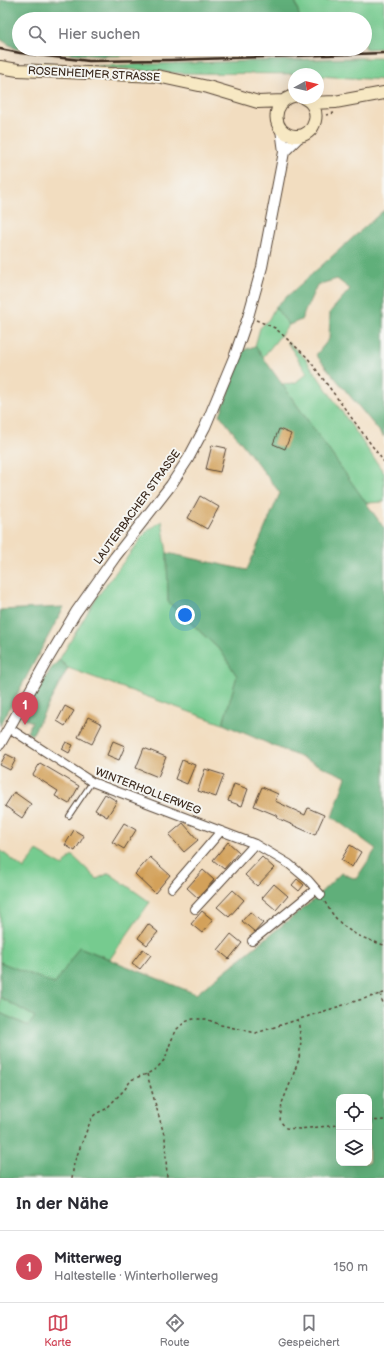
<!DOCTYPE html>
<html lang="de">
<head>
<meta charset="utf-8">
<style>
  body { margin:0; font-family:"Balsamiq Sans",sans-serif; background:#f7f7f7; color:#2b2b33 }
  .controls { position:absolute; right:12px; bottom:12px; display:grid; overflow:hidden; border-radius:8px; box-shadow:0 4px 16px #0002 }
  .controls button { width:36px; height:36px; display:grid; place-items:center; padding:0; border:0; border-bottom:1px solid #e1e1e2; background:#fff; color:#2b2b33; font:20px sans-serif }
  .compass { position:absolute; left:288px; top:68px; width:36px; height:36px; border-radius:50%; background:#fff; box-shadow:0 4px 16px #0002; rotate:82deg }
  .you { position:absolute; left:185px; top:615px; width:14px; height:14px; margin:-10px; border:3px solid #fff; border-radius:50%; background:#1a73e8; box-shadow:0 0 0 6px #1a73e833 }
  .badge { display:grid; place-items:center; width:26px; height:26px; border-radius:50%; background:#d1495b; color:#fff; font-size:13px; font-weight:700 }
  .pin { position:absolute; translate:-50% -33px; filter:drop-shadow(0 1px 2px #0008) }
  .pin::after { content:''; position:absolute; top:21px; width:14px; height:12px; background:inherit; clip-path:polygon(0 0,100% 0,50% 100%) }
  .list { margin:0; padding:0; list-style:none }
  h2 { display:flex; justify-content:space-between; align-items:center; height:52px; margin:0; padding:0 16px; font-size:17px }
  h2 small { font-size:13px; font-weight:400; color:#7c7c81 }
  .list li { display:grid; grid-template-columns:26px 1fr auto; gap:12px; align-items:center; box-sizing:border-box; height:72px; padding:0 16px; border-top:1px solid #e1e1e2 }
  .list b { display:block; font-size:15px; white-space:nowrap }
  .list p { margin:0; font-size:13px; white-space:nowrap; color:#7c7c81 }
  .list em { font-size:13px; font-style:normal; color:#7c7c81 }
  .icon { flex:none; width:22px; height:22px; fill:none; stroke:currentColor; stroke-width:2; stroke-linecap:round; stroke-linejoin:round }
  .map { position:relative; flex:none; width:384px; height:1178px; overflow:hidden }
  .search { position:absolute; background:#fff; box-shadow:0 4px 16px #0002; left:12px; right:12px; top:12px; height:44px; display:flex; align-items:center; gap:10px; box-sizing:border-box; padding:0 14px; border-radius:22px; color:#7c7c81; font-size:15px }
  .sheet { height:124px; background:#fff }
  nav { display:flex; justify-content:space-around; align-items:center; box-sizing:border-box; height:56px; border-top:1px solid #e1e1e2; background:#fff; font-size:11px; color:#7c7c81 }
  nav a { display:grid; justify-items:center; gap:2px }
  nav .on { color:#d1495b }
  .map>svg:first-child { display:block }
</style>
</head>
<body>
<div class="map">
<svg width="384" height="1178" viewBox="0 0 384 1178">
  <rect width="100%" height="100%" fill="#f6f6f2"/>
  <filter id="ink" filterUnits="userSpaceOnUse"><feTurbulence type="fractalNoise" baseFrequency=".025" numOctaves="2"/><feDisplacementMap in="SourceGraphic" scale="8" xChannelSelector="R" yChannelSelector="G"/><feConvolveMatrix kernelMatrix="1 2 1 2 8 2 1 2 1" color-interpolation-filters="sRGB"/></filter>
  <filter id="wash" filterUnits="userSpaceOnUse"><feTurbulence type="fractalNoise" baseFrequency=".012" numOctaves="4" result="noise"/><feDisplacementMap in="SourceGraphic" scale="16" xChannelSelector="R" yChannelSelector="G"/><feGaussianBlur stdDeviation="0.9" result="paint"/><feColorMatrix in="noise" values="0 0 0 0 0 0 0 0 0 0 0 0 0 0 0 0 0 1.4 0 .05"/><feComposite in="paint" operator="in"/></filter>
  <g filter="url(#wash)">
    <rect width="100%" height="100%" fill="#f2ddc0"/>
    <path fill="#76cb8f" stroke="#587a56" d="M295,0H384V48L365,49V19H300Z
      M122,49H230L243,53L103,56Z
      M358,58H384V80L318,76V74L177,73L87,66Z
      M275,307L289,325L263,357L255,346L260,328L269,319Z
      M287,342L305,358L384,473V502L366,503L282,384L295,383L307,373Z
      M162,521L167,553L168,602L221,651L237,676L223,724L68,668L59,660L97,597L147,531Z
      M0,850L24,869L37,851L63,866L72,855L97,879L109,873L150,902L110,959L79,947L55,985L0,962Z
      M0,997L35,1017L29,1026L0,1013Z"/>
    <path fill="#60af7a" stroke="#4e6c4c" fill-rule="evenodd" d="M0,0H295L300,19H19V49H16L0,39Z
      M20,49H122L103,56Z
      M230,49H308V50L243,53Z
      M384,210V437L316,355L329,339L330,312L350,289L337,279L317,285L301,320L289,325L275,307Z
      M255,346L384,528V1178H0V1013L28,1026L35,1017L0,997V962L55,984L79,947L196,994L311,902L341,873L356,879L376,849L332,817L346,777L223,724L237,676L221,651L168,602L167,553L247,570L280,493L220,415L244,350ZM339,1097H369V1163H339Z
      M64,607L0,726V610Z
      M59,660L68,668L32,735L27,732L32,722L23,718L50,670Z"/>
    <g id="blocks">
      <path fill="#d3a15a" d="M279,429L291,434L285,449L273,444Z
        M212,445L226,448L220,472L206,469Z
        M200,496L219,507L207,529L188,518Z
        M65,706L74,711L65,726L57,721Z
        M88,717L102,724L92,744L78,737Z
        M113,741L125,746L119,760L107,755Z
        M66,742L73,745L69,753L62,749Z
        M144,748L166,757L158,777L136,768Z
        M6,754L16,759L10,770L0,765Z
        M182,760L195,765L187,784L175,779Z
        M40,763L79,786L69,804L55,796L58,791L33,775Z
        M205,769L224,775L216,797L198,791Z
        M234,784L248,789L242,806L228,801Z
        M262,787L278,794L275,801L305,815L308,808L324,815L315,835L277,818L278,816L254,806Z
        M14,792L31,804L22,818L5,806Z
        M105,794L117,801L107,817L95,810Z
        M124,823L136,830L124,849L112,842Z
        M183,823L198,840L184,852L169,835Z
        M74,830L84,836L75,851L65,845Z
        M228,842L239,852L224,869L213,860Z
        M350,845L361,852L352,867L341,860Z
        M150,857L170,875L155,893L135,874Z
        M262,857L274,868L257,886L245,875Z
        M203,870L214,880L198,898L187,888Z
        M297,879L304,885L299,891L292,885Z
        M274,884L288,896L276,910L262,898Z
        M233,890L244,900L229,917L217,907Z
        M202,911L213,920L202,933L191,924Z
        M250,912L263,923L255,932L242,921Z
        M148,924L158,932L147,945L138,938Z
        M231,934L242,943L229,959L218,950Z
        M143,949L151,955L140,969L132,963Z"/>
    </g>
  </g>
  <g filter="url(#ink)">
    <use href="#blocks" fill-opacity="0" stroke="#564536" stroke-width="1"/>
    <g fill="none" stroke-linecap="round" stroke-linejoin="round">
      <defs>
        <path id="service" d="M69,816L92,782"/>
        <path id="minor" d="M9,728L92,782L255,844L289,864L308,880L321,895
          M172,888L221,831
          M195,909L255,844
          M252,941L316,889"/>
        <path id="tertiary" d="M284,152L300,136
          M0,744L45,664L76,612L115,557L171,485L188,459L205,427L235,355L248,317L262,267L284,152L281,129"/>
        <path id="secondary" d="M0,67L18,70L157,76L208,87L258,102L283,101
          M294,96C270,101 271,134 295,136C316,138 324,107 304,98
          M311,103L335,102L384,93"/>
      </defs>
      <use href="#service" stroke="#564536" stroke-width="6"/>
      <use href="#minor" stroke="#564536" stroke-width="10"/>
      <use href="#tertiary" stroke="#564536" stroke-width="12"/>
      <use href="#secondary" stroke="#564536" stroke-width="14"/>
      <path stroke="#564536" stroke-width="1.5" stroke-dasharray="3 3" stroke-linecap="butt" d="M326,115L334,113
        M256,320L275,328L307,357L384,462
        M325,902C340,929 355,936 384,945
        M380,994L384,1006
        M298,1019L301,1041L299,1059L291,1081L282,1103L280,1121L286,1128L299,1129L339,1125
        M147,1074L165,1138L167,1178
        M369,1121L384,1120
        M72,1178L74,1163L92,1117L97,1113L106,1109L125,1089L131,1080L138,1077L147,1074L157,1068L165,1059L171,1041L177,1029L185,1022L193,1019H206L221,1025L256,1033L356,1001L384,993"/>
      <use href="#service" stroke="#fff" stroke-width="4"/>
      <use href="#minor" stroke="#fff" stroke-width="8"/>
      <use href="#tertiary" stroke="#fff" stroke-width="10"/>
      <use href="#secondary" stroke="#f7e8c3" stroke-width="12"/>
      <path stroke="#3b2a1e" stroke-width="2.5" d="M0,49L20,53L89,61L170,60L384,53"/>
    </g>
  </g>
  <g text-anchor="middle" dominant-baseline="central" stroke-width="4" stroke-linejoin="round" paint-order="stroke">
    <g font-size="11" fill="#3b2a1e" stroke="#f6f6f2">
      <text transform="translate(94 74) rotate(3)">ROSENHEIMER STRASSE</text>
      <text transform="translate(137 507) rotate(-54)">LAUTERBACHER STRASSE</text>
      <text transform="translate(148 791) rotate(21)">WINTERHOLLERWEG</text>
    </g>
  </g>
</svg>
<div class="controls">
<button><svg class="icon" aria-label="locate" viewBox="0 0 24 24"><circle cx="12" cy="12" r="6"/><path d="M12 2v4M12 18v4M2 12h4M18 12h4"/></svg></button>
<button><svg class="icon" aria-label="layers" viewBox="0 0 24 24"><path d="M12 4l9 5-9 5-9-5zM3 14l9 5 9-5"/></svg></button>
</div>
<svg class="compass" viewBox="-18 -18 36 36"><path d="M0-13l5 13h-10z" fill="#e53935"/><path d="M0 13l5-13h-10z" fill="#7c7c81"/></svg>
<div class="you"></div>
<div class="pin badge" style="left:25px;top:725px">1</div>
<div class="search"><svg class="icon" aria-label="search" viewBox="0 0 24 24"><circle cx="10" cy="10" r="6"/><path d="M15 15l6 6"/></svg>Hier suchen</div>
</div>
<section class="sheet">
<h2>In der Nähe<small></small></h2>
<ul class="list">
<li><span class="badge">1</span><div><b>Mitterweg</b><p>Haltestelle · Winterhollerweg</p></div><em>150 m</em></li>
</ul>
</section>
<nav>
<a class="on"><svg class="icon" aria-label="map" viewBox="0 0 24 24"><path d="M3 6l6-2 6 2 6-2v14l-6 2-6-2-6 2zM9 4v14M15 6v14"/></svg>Karte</a>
<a><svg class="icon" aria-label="directions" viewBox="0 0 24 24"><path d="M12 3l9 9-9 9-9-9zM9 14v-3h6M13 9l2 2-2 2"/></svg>Route</a>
<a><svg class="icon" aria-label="saved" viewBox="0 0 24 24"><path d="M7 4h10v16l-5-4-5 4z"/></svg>Gespeichert</a>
</nav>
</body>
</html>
